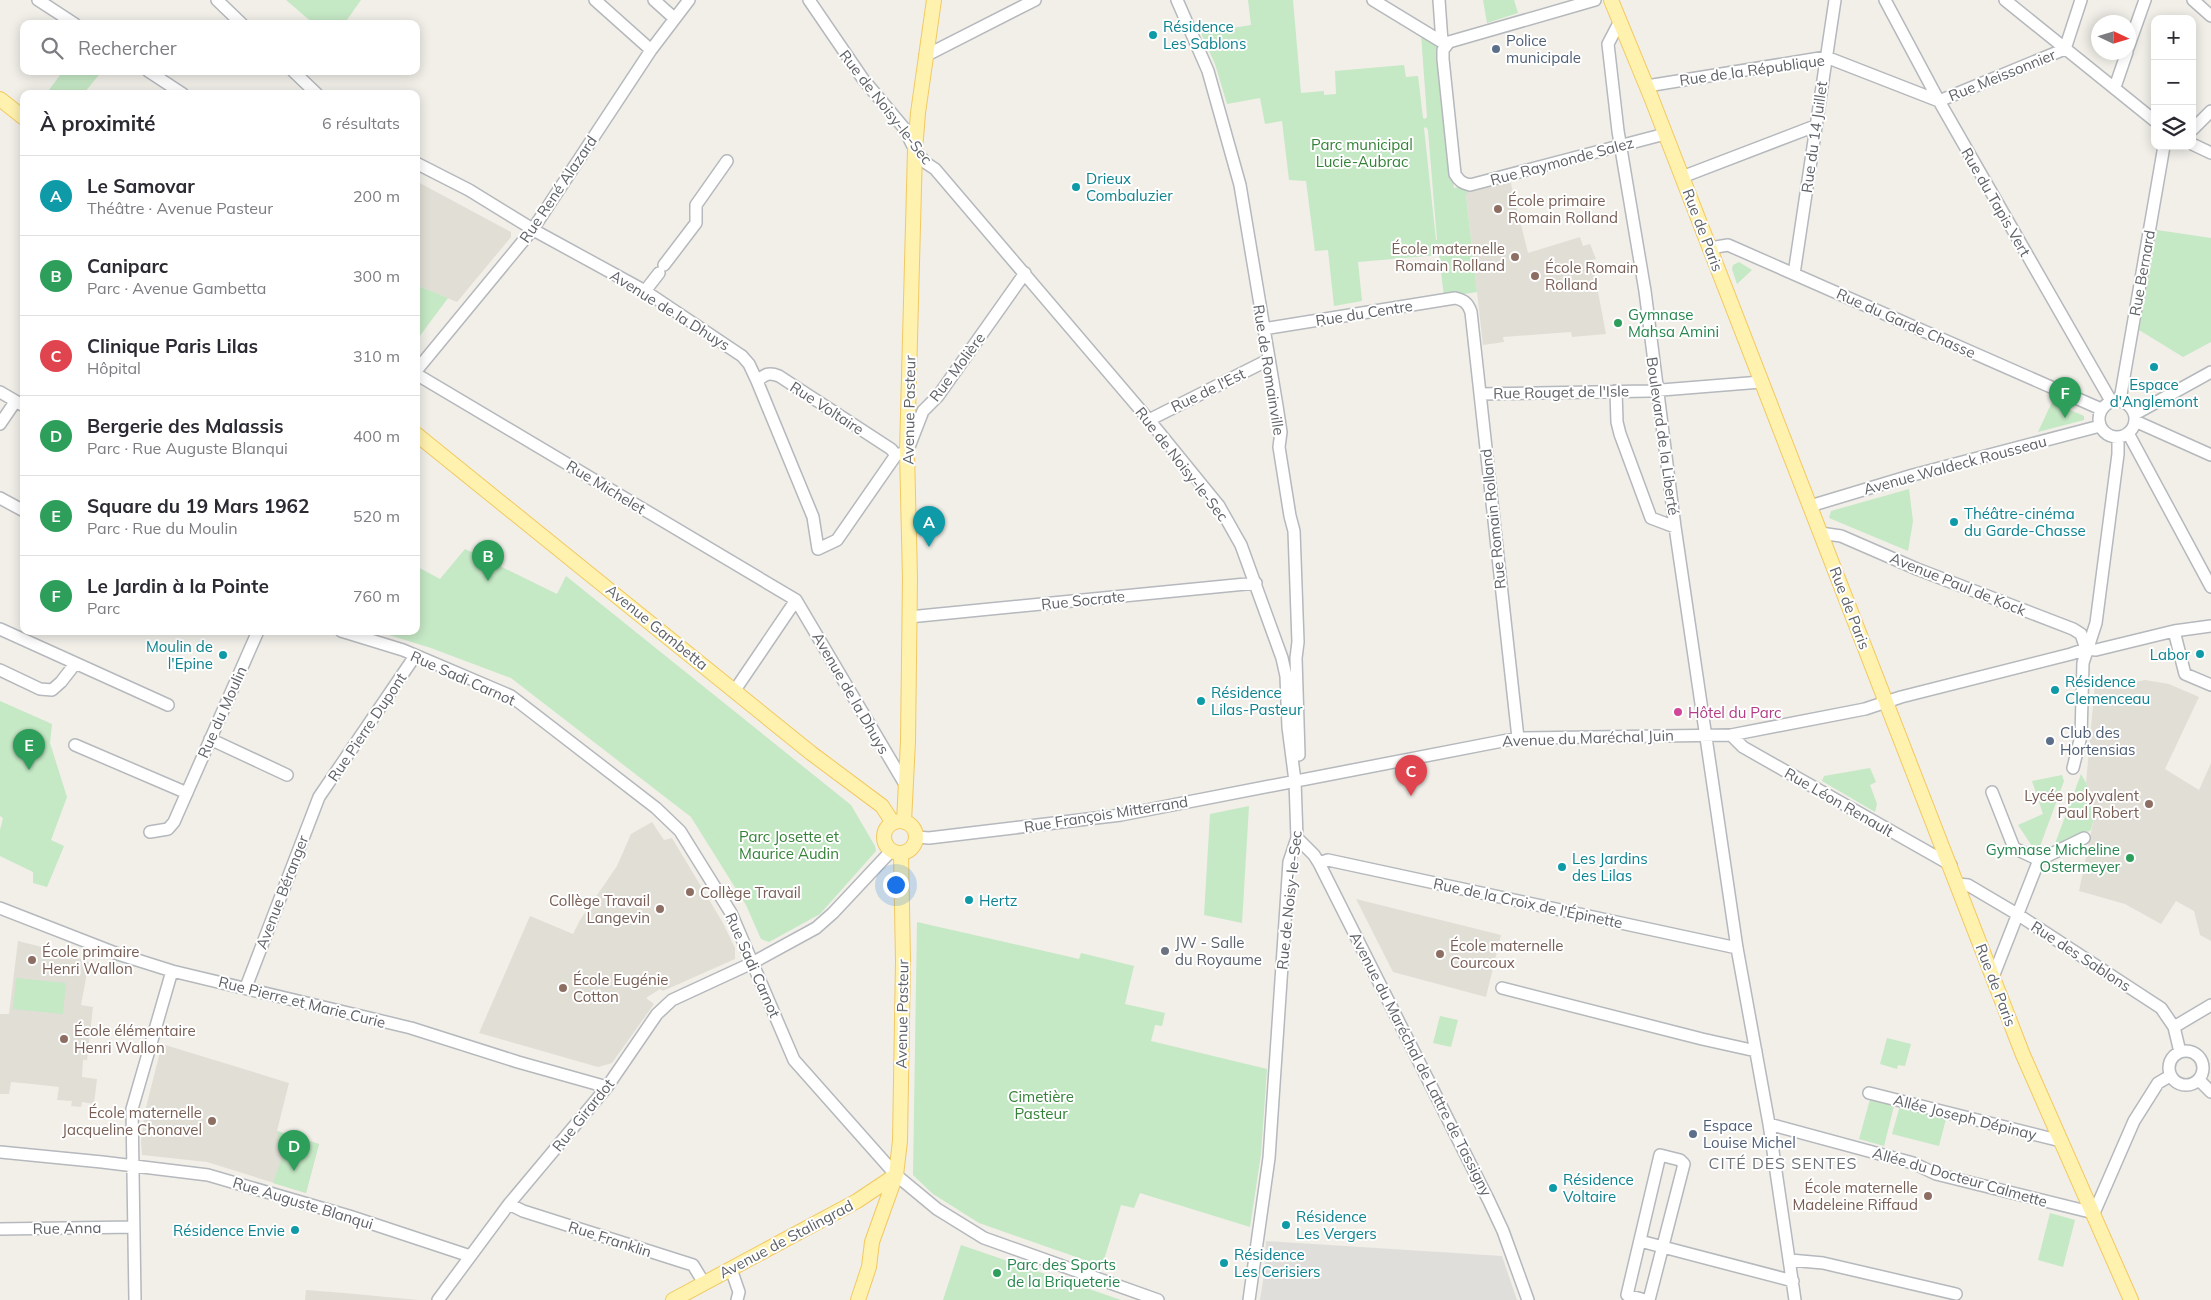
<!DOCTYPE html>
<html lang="fr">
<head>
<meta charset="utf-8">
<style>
  body { margin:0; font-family:Mulish,sans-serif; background:#f7f7f7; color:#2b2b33 }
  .controls { position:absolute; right:15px; top:15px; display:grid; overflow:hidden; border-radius:10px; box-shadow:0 2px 12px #0003 }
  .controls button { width:45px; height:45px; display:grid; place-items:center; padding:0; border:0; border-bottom:1px solid #e1e1e2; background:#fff; color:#2b2b33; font:25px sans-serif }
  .compass { position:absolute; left:2091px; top:15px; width:45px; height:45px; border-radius:50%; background:#fff; box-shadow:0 2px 12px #0003; rotate:94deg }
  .you { position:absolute; left:895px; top:884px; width:18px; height:18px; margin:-12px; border:4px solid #fff; border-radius:50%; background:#1a73e8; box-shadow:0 0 0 8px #1a73e833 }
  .badge { display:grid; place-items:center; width:32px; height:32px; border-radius:50%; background:#ea4335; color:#fff; font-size:16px; font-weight:700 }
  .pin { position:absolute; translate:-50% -41px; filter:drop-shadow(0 1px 2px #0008) }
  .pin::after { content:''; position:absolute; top:26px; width:18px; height:15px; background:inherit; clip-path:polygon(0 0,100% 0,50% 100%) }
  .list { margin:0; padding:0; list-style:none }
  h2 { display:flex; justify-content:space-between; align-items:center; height:65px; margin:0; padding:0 20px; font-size:21px }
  h2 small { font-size:16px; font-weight:400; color:#7c7c81 }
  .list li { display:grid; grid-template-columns:32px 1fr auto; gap:15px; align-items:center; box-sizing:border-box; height:80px; padding:0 20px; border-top:1px solid #e1e1e2 }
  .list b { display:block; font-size:19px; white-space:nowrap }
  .list p { margin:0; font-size:16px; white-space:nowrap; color:#7c7c81 }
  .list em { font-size:16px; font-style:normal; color:#7c7c81 }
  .icon { flex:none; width:28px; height:28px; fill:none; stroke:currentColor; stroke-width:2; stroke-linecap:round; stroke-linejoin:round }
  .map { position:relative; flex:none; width:2211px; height:1300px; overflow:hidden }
  .search { position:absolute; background:#fff; box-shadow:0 2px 12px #0003; left:20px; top:20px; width:400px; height:55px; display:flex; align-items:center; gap:12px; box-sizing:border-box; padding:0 18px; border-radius:10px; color:#7c7c81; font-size:19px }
  .panel { position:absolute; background:#fff; box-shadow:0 2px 12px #0003; left:20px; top:90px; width:400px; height:545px; border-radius:10px }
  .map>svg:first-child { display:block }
</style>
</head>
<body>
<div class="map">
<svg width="2211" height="1300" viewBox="0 0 2211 1300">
  <rect width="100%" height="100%" fill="#f1efe8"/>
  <path fill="#e0deda" d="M1266,1241L1502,1256L1517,1300H1260L1264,1274Z"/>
  <path fill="#e1ded6" d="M1510,180L1528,253L1580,237L1583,246L1590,244L1596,259L1592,260L1606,334L1572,337L1571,332L1503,337L1504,342L1483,345L1466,194L1470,190Z
    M416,181L511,232V237L457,302L416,285Z
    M2145,680L2169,684L2199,697L2165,769L2199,790L2211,763V941L2200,935L2194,911L2176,901L2161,924L2125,904L2079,891L2095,813L2086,783L2095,683L2113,684L2115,686Z
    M652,822L664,840L672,838L723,923L735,948V959L663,991L660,989L646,998L654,1004L612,1063L598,1067L479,1033L530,916L573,934L580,920L617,866L631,834Z
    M1356,899L1501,935L1486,997L1393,972Z
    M18,941L58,951L89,962L81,1005L93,1007L87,1060H83L82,1077L97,1079L94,1104L82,1102L81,1107L71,1106L72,1101L57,1100L59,1087L32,1084L11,1082L9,1094H0V1014H9Z
    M162,1044L289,1083L277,1131L319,1144L306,1193L207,1162L142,1155L141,1141L145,1111Z
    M306,1290L344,1293L419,1300H305Z"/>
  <path fill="#c5e8c5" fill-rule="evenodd" d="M286,0H361L344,24H314Z
    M1248,0H1293L1301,93L1324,91V95L1336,94L1335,71L1404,65L1406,77L1418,76L1423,118L1425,119L1427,117L1421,34L1439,45L1454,188L1460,187L1470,190L1466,195L1477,292L1444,297L1439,255L1358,262L1362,301L1334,306L1328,250L1315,251L1306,181L1289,180L1282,121L1265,124L1260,98L1227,104L1215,64L1201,33L1251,25ZM1426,127L1428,130L1437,240H1436L1424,128Z
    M1483,0H1514L1518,13L1487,23Z
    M63,71H102L85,92L86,94H46Z
    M2157,230L2211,238V342L2183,357L2139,330Z
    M1739,262L1752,270L1737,284L1732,269L1733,265Z
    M416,285L448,298L416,341Z
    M2052,402L2084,416V420L2038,432Z
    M1909,489L1913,521L1908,551L1829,518L1831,511Z
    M465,549L557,594L566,576L851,805L875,846L876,851L820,914L769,942L761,939L746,905L691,817L511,678L431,648L376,631H416V566L440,579Z
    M0,701L52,724L50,743L67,797L51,840L64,846L47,887L33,883V872L0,856V830L3,818L0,816Z
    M1870,768L1876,782L1870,785L1877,804L1875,812L1822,781L1824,776Z
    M2081,774L2086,783L2095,813L2091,830L2053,849Z
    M2062,775L2064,781L2039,849L2032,846L2018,825L2043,814L2032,781Z
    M1249,806L1242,923L1204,915L1210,814Z
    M917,922L1079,959L1081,953L1134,966L1125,1004L1165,1013L1162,1026L1155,1025L1151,1041L1267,1069L1261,1154L1250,1227L1140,1193L1134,1208L1121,1205L1102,1266L979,1223L933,1194L913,1175Z
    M16,978L66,983L63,1014L13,1009Z
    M1440,1016L1458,1020L1451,1047L1433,1043Z
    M1887,1038L1911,1044L1905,1066L1898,1065L1897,1069L1880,1064Z
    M1871,1096L1895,1102L1884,1146L1859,1139Z
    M1901,1102L1947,1115L1939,1146L1892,1134Z
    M277,1131L319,1144L306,1193L273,1183L281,1160Z
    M2050,1213L2075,1220L2063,1267L2038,1260Z
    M961,1245L1121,1300H943Z"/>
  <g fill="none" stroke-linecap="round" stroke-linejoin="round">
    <defs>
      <path id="minor" d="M38,0L75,24
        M217,0L242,24
        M595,0L651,50
        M654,0L674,18
        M809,0L863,79L904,128L915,150L926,163L935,169L1149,420L1219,506L1241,545L1282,658L1286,676L1288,727L1295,781L1297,838L1289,862L1269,1158L1249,1300
        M1177,0L1208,71L1240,185L1277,406L1281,432L1279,447L1290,516L1294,531L1298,642L1296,658L1299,755
        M1373,0L1442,42
        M1439,0L1442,42
        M1885,0L1939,101L2111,401
        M2005,0L2155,121
        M2193,0L2211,16
        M1620,21L1608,44L1618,131L1645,291L1675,527L1737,948L1769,1124L1795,1300
        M1442,42H1449L1595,0
        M1449,42L1443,50V59L1455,174C1459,181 1462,183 1470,185L1665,134
        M2128,48L2145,0
        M2065,49L2081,0
        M925,56L1035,0
        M148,71L183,94
        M293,71L317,94
        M1647,86L1826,57L1939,101L2065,49
        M2115,87L2127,52
        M2192,130L2211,111
        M2192,144L2211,153
        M416,163L469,190L539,233L645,291L742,356L749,364L757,381L813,517L818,549L837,540L896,455L907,452L923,411L938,396L1025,273
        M1682,177L1815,126
        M1710,248L1728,245L2101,409
        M664,265L696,223V205L727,161
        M1794,274L1835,0
        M645,291L659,273
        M1263,329L1455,298C1464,300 1468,303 1471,312L1518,738
        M416,371L533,229L651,50L689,0
        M416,374L796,600L906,786
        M757,381C765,374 769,372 779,376L891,449L896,455
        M1616,391L1617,422L1620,434L1651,518L1675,527
        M0,392L24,406
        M1480,394L1649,391L1761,382
        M2120,400L2164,146
        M2099 419a18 18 0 1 1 36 0a18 18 0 1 1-36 0Z
        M2135,414L2211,372
        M1149,420L1268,360
        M2135,421L2211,455
        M0,424L15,402
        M2128,433L2211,587
        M0,498L24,511
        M1810,506L1913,475L2100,426
        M1820,533L1841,536L1917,569L2073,629L2081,634L2086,649
        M909,617L1256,583
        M0,629L168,705
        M341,631L403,650L511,696L656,808L680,831L731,913L794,1060L896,1175L937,1209L984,1238L1158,1300
        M2174,631L2185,674L2211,685
        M0,670L40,689L52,690L61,682L75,664
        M735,690L796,600
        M1731,735L1743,747L1951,865
        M210,739L287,775
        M75,745L187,793
        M2073,768L2081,736L2083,663L2096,623L2118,454V437
        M1992,792L2014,848L2039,860
        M150,832L168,829L174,822L258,631
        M916,837L929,838L1121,815L1518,738L1731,735L1865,709L1901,697L2071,654L2086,649L2096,650L2174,631L2211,626
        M1297,838L1314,855L1319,863L1489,1201L1503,1231L1528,1300
        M1319,863L1328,860L1737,948
        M1958,884L1968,885L2017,914L2161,1008L2174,1027L2180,1052
        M0,908L118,954L172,971L411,1028L518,1062L607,1087
        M1993,977L2039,860L2084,838
        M246,987L319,797L415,656
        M1502,988L1702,1039L1756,1051
        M2174,1027L2211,1005
        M2169 1068a17 17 0 1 1 34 0a17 17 0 1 1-34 0Z
        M2199,1080L2211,1092
        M1869,1093L2061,1141
        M1769,1124L1913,1163L1936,1174L2094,1213L2134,1121L2158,1083L2170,1076
        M0,1152L102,1162L208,1175L349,1216L470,1256
        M509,1204L523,1211L693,1265L704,1283
        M0,1229L134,1227
        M1640,1241L1793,1281
        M1790,1260L1823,1263L1956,1294
        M731,1269L739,1292L737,1300
        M135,1300L132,1109L172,971
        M438,1300L509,1204L607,1087L657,1014L672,1000L752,963L816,928L833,913L892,850
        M1645,1300L1627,1295L1660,1155L1680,1160L1684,1164L1649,1300"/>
      <path id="major" d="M1611,0L1651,97L2023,1055L2131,1300
        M0,99L24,118
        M416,434L811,753L882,806L893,823
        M884 837a16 16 0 1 1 32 0a16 16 0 1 1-32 0Z
        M904,822L908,741L910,578L907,452L915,150L918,113L934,0
        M673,1300L857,1201L896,1175
        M858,1300L869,1267L872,1242L896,1175L900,1141L903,961L901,853"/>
    </defs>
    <use href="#minor" stroke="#b5b8bc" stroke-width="14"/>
    <use href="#major" stroke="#f2c960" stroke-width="16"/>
    <use href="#minor" stroke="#fff" stroke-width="11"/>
    <use href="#major" stroke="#fff2af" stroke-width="14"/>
  </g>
  <g fill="#0f9aa8" stroke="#fff" stroke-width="2">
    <circle cx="1153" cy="35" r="5"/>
    <circle cx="1076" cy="187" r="5"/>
    <circle cx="2154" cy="367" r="5"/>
    <circle cx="1954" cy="522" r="5"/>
    <circle cx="2200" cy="654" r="5"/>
    <circle cx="223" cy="655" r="5"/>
    <circle cx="2055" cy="690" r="5"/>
    <circle cx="1201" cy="701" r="5"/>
    <circle cx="1562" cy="867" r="5"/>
    <circle cx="969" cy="900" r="5"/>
    <circle cx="1553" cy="1188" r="5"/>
    <circle cx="1286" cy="1225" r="5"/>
    <circle cx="295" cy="1230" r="5"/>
    <circle cx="1224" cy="1263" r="5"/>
  </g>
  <g fill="#5c6f8a" stroke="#fff" stroke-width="2">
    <circle cx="1496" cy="49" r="5"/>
    <circle cx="2050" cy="741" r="5"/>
    <circle cx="1693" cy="1134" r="5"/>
  </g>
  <g fill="#8d6e63" stroke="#fff" stroke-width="2">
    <circle cx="1498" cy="209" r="5"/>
    <circle cx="1515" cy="257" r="5"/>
    <circle cx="1535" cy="276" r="5"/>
    <circle cx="2149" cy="804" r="5"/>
    <circle cx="690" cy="892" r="5"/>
    <circle cx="660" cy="909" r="5"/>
    <circle cx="1440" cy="954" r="5"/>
    <circle cx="32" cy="960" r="5"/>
    <circle cx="563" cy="988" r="5"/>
    <circle cx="64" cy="1039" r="5"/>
    <circle cx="212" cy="1121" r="5"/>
    <circle cx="1928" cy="1196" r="5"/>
  </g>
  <g fill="#2e9e5b" stroke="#fff" stroke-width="2">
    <circle cx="1618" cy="323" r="5"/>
    <circle cx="2130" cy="858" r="5"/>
    <circle cx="997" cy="1273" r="5"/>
  </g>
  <circle fill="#d1479c" stroke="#fff" stroke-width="2" cx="1678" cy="712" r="5"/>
  <circle fill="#6b7280" stroke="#fff" stroke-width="2" cx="1165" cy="951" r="5"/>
  <g text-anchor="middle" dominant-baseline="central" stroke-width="4" stroke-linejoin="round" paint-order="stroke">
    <g font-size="15" fill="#0d838f" stroke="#fff" text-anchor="start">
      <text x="1163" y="26">Résidence<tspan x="1163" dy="17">Les Sablons</tspan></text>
      <text x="1086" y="178">Drieux<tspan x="1086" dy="17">Combaluzier</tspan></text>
      <text x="2154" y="384" text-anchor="middle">Espace<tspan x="2154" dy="17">d'Anglemont</tspan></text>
      <text x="1964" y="513">Théâtre-cinéma<tspan x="1964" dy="17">du Garde-Chasse</tspan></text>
      <text x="213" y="646" text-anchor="end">Moulin de<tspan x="213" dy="17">l'Epine</tspan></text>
      <text x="2190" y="654" text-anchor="end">Labor</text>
      <text x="2065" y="681">Résidence<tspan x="2065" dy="17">Clemenceau</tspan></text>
      <text x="1211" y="692">Résidence<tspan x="1211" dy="17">Lilas-Pasteur</tspan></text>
      <text x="1572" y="858">Les Jardins<tspan x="1572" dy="17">des Lilas</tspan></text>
      <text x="979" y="900">Hertz</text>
      <text x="1563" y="1179">Résidence<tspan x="1563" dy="17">Voltaire</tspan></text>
      <text x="1296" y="1216">Résidence<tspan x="1296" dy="17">Les Vergers</tspan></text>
      <text x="285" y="1230" text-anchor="end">Résidence Envie</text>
      <text x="1234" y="1254">Résidence<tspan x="1234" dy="17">Les Cerisiers</tspan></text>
    </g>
    <g font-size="15" fill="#4e5e75" stroke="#fff" text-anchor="start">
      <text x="1506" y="40">Police<tspan x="1506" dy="17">municipale</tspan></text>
      <text x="2060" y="732">Club des<tspan x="2060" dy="17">Hortensias</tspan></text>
      <text x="1703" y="1125">Espace<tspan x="1703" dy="17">Louise Michel</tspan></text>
    </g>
    <g font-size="15" fill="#5f6368" stroke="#fff">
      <text transform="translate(1752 70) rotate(-8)">Rue de la République</text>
      <text transform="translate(2002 75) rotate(-22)">Rue Meissonnier</text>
      <text transform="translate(886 107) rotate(52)">Rue de Noisy-le-Sec</text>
      <text transform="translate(1814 137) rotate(-82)">Rue du 14 Juillet</text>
      <text transform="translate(1562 161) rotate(-15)">Rue Raymonde Salez</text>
      <text transform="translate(558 189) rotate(-56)">Rue René Alazard</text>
      <text transform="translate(1996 202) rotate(60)">Rue du Tapis Vert</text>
      <text transform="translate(1703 230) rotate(69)">Rue de Paris</text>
      <text transform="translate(2142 273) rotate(-80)">Rue Bernard</text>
      <text transform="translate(670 310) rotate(32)">Avenue de la Dhuys</text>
      <text transform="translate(1364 313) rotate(-9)">Rue du Centre</text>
      <text transform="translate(1906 323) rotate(24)">Rue du Garde Chasse</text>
      <text transform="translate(957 367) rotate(-53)">Rue Molière</text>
      <text transform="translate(1269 370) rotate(81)">Rue de Romainville</text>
      <text transform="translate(1208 390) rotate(-26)">Rue de l'Est</text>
      <text transform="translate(1561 392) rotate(-1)">Rue Rouget de l'Isle</text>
      <text transform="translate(827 408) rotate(33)">Rue Voltaire</text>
      <text transform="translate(909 410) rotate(-89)">Avenue Pasteur</text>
      <text transform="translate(1663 436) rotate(82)">Boulevard de la Liberté</text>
      <text transform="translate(1182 464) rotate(52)">Rue de Noisy-le-Sec</text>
      <text transform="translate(1955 465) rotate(-15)">Avenue Waldeck Rousseau</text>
      <text transform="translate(606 487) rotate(31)">Rue Michelet</text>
      <text transform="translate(1493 519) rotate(-96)">Rue Romain Rolland</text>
      <text transform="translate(1958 584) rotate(22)">Avenue Paul de Kock</text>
      <text transform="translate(1083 600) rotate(-6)">Rue Socrate</text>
      <text transform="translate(1850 608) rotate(69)">Rue de Paris</text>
      <text transform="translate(657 627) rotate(39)">Avenue Gambetta</text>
      <text transform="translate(463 678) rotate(24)">Rue Sadi Carnot</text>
      <text transform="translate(851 693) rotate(60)">Avenue de la Dhuys</text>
      <text transform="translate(222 712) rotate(-66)">Rue du Moulin</text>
      <text transform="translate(367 727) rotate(-56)">Rue Pierre Dupont</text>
      <text transform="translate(1588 738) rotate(-2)">Avenue du Maréchal Juin</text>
      <text transform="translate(1839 802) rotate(30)">Rue Léon Renault</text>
      <text transform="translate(1106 814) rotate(-9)">Rue François Mitterrand</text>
      <text transform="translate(282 892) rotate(-69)">Avenue Béranger</text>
      <text transform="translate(1289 900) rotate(-84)">Rue de Noisy-le-Sec</text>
      <text transform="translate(1528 903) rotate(12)">Rue de la Croix de l'Épinette</text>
      <text transform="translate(2081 956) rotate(33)">Rue des Sablons</text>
      <text transform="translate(753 965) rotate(66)">Rue Sadi Carnot</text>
      <text transform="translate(1996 985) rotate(69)">Rue de Paris</text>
      <text transform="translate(302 1002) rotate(14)">Rue Pierre et Marie Curie</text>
      <text transform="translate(902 1014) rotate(-89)">Avenue Pasteur</text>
      <text transform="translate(1421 1064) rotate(63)">Avenue du Maréchal de Lattre de Tassigny</text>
      <text transform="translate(583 1115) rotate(-51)">Rue Girardot</text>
      <text transform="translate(1965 1117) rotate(14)">Allée Joseph Dépinay</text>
      <text transform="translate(1960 1177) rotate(16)">Allée du Docteur Calmette</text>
      <text transform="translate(303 1203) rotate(17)">Rue Auguste Blanqui</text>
      <text transform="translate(67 1228) rotate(-1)">Rue Anna</text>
      <text transform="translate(610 1239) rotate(18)">Rue Franklin</text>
      <text transform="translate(786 1239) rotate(-28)">Avenue de Stalingrad</text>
    </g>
    <g font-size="15" fill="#348238" stroke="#fff">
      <text x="1362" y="144">Parc municipal<tspan x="1362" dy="17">Lucie-Aubrac</tspan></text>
      <text x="789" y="836">Parc Josette et<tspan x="789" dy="17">Maurice Audin</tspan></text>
      <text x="1041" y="1096">Cimetière<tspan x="1041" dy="17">Pasteur</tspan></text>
    </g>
    <g font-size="15" fill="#785e54" stroke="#fff" text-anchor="start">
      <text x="1508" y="200">École primaire<tspan x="1508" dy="17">Romain Rolland</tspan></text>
      <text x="1505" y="248" text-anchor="end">École maternelle<tspan x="1505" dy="17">Romain Rolland</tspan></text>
      <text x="1545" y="267">École Romain<tspan x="1545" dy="17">Rolland</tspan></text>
      <text x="2139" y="795" text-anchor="end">Lycée polyvalent<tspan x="2139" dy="17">Paul Robert</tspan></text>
      <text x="700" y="892">Collège Travail</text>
      <text x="650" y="900" text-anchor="end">Collège Travail<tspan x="650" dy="17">Langevin</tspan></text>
      <text x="1450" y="945">École maternelle<tspan x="1450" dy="17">Courcoux</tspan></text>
      <text x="42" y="951">École primaire<tspan x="42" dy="17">Henri Wallon</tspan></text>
      <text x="573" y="979">École Eugénie<tspan x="573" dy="17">Cotton</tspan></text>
      <text x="74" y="1030">École élémentaire<tspan x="74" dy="17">Henri Wallon</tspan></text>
      <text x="202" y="1112" text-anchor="end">École maternelle<tspan x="202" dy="17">Jacqueline Chonavel</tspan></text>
      <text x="1918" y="1187" text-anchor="end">École maternelle<tspan x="1918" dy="17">Madeleine Riffaud</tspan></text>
    </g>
    <g font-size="15" fill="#27864d" stroke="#fff" text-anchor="start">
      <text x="1628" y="314">Gymnase<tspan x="1628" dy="17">Mahsa Amini</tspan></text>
      <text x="2120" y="849" text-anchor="end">Gymnase Micheline<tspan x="2120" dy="17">Ostermeyer</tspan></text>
      <text x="1007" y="1264">Parc des Sports<tspan x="1007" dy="17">de la Briqueterie</tspan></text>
    </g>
    <g font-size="15" fill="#b23c85" stroke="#fff" text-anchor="start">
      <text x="1688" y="712">Hôtel du Parc</text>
    </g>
    <g font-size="15" fill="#5b616d" stroke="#fff" text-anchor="start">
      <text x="1175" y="942">JW - Salle<tspan x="1175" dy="17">du Royaume</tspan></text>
    </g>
    <g font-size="16" letter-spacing="1" fill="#70757a" stroke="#fff">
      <text x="1783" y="1163">CITÉ DES SENTES</text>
    </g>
  </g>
</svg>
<div class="controls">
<button>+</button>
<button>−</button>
<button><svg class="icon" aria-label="layers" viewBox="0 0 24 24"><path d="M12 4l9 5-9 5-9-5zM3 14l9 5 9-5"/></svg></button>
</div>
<svg class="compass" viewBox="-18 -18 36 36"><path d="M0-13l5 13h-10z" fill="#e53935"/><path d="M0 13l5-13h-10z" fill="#7c7c81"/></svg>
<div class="you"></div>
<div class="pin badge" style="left:929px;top:547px;background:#0f9aa8">A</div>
<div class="pin badge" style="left:488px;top:581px;background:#2e9e5b">B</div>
<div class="pin badge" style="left:1411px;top:796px;background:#e0444e">C</div>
<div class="pin badge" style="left:294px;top:1171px;background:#2e9e5b">D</div>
<div class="pin badge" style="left:29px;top:770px;background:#2e9e5b">E</div>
<div class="pin badge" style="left:2065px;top:418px;background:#2e9e5b">F</div>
<div class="search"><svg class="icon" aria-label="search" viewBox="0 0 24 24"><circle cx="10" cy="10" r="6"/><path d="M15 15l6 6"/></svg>Rechercher</div>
<section class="panel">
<h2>À proximité<small>6 résultats</small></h2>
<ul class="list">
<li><span class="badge" style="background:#0f9aa8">A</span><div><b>Le Samovar</b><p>Théâtre · Avenue Pasteur</p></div><em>200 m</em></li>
<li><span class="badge" style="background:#2e9e5b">B</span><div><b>Caniparc</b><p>Parc · Avenue Gambetta</p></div><em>300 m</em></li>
<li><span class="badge" style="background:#e0444e">C</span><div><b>Clinique Paris Lilas</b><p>Hôpital</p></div><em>310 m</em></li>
<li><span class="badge" style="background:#2e9e5b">D</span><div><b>Bergerie des Malassis</b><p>Parc · Rue Auguste Blanqui</p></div><em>400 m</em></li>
<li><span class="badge" style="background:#2e9e5b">E</span><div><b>Square du 19 Mars 1962</b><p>Parc · Rue du Moulin</p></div><em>520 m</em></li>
<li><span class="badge" style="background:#2e9e5b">F</span><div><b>Le Jardin à la Pointe</b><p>Parc</p></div><em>760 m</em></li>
</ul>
</section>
</div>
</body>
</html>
